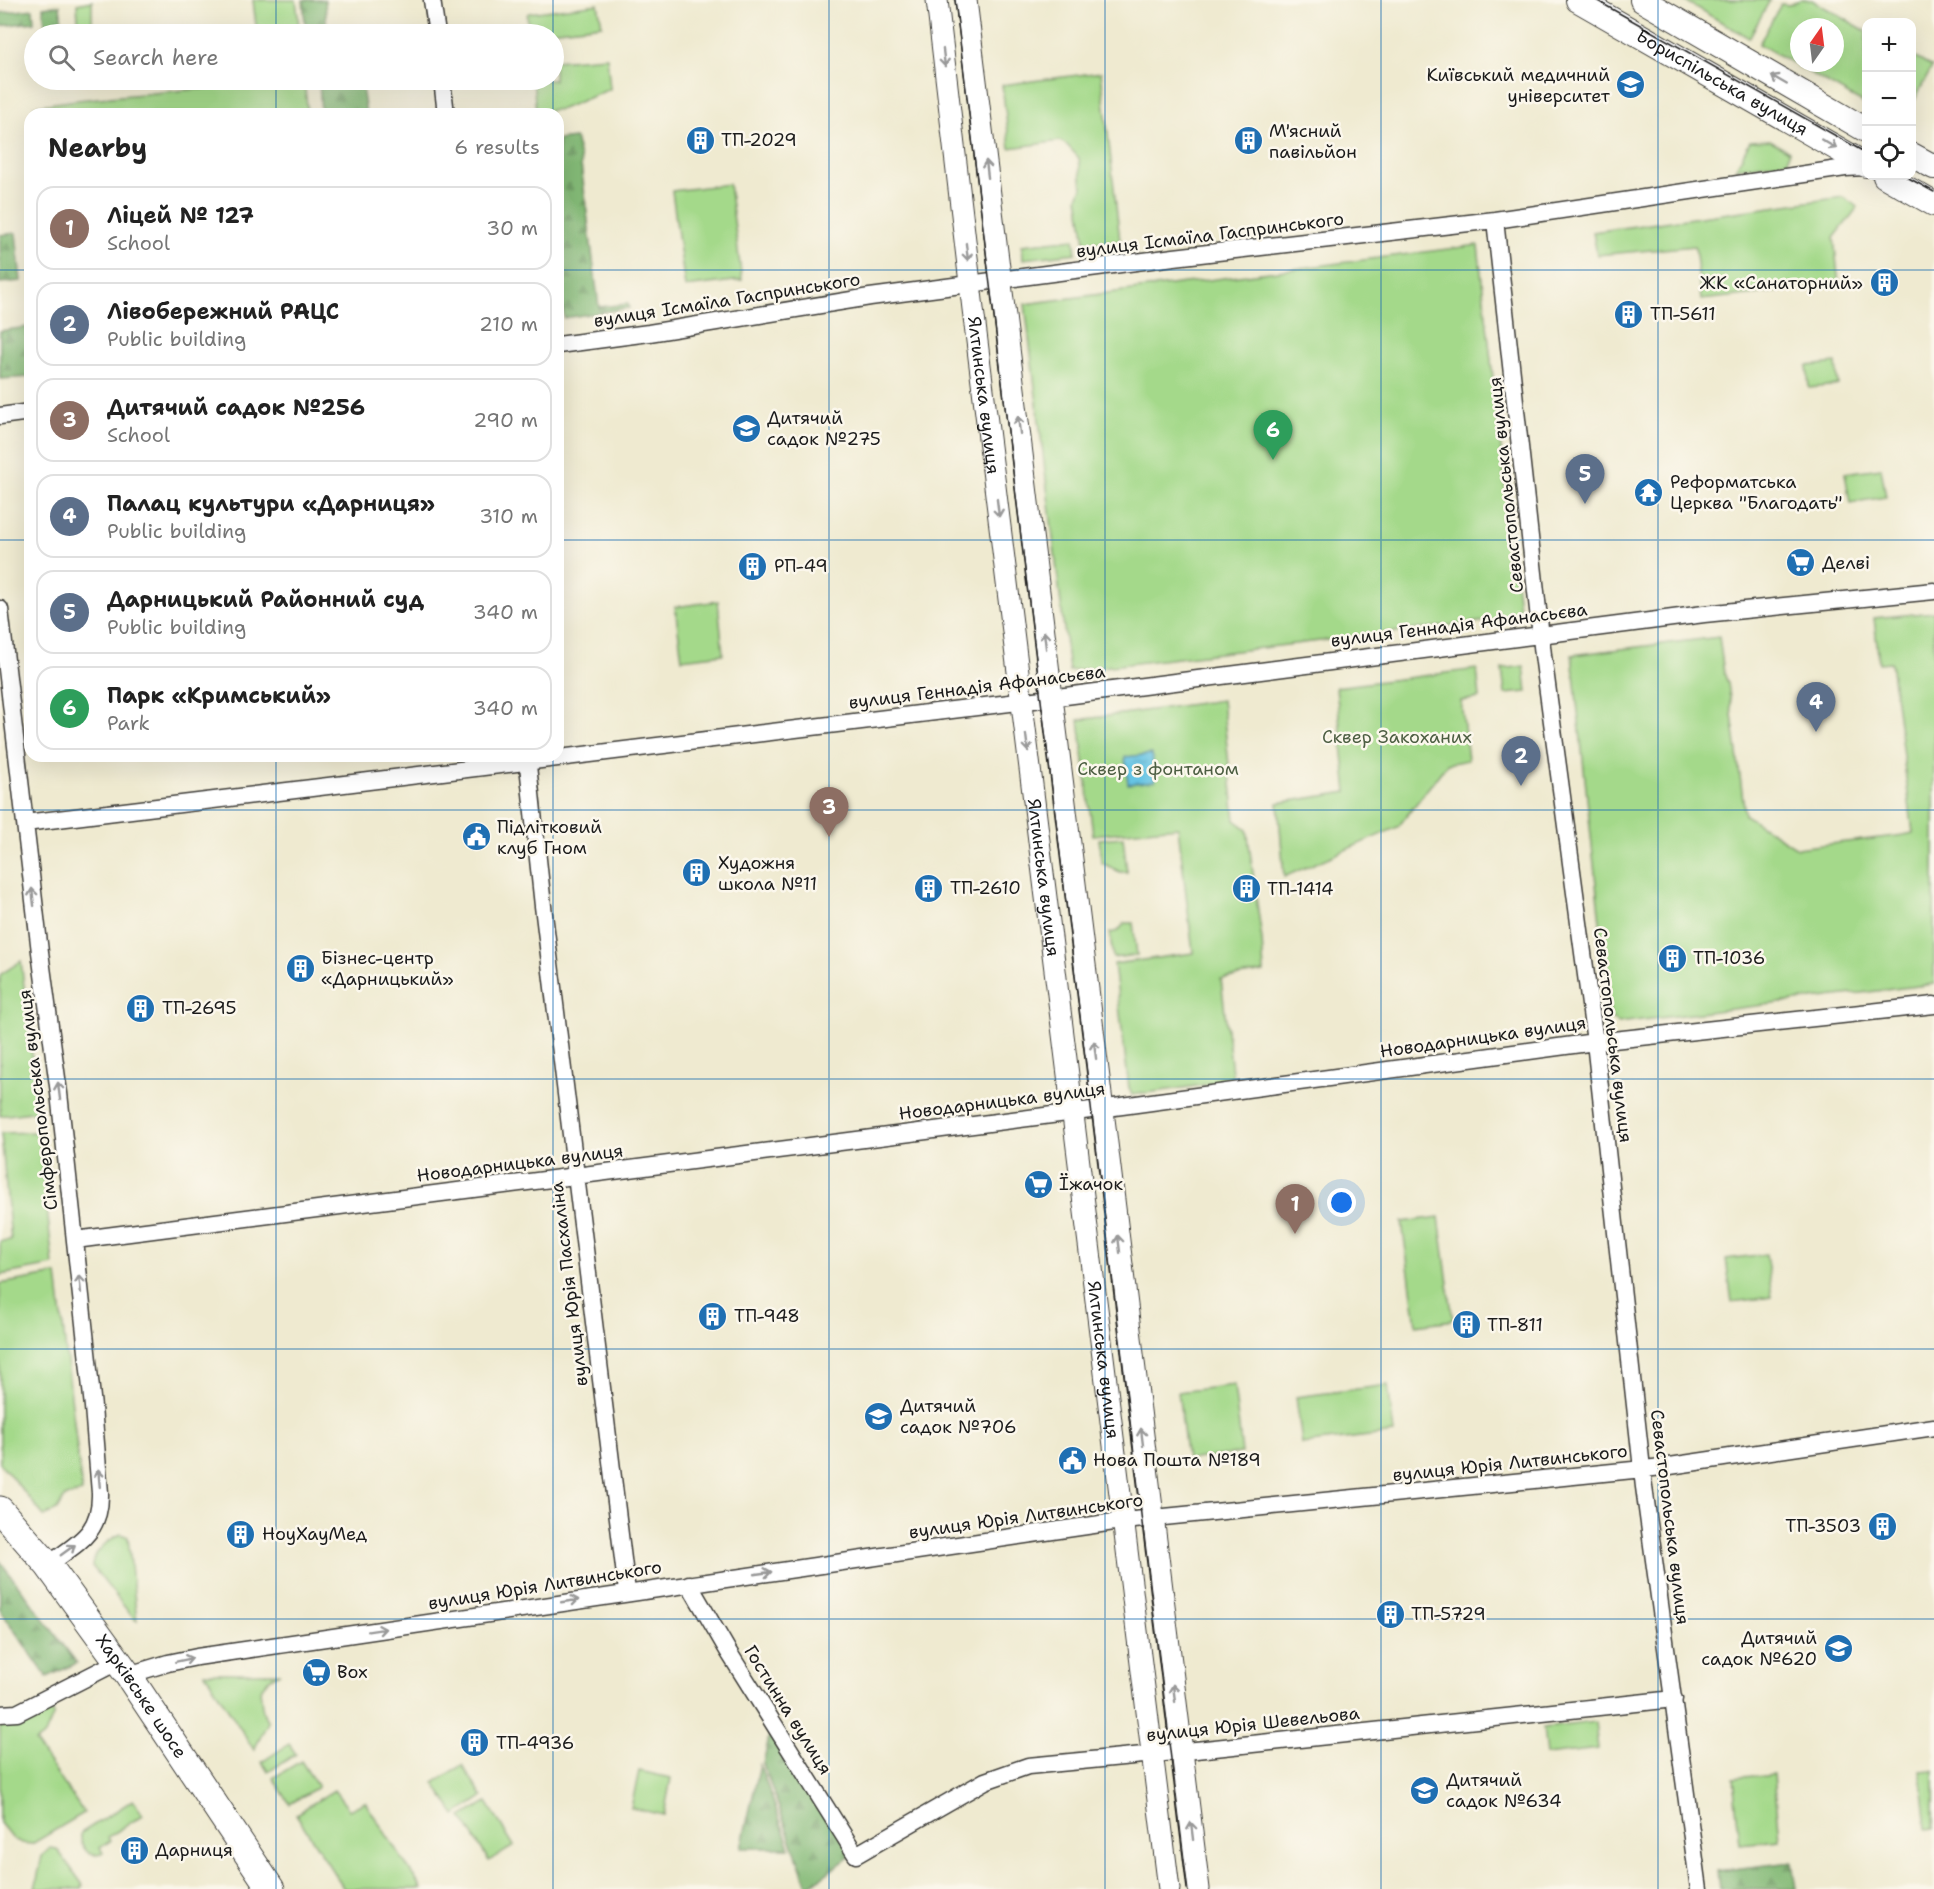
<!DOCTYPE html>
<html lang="en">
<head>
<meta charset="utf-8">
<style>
  body { margin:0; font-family:"Shantell Sans",sans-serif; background:#f6f6f6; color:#222 }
  .controls { position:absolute; right:18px; top:18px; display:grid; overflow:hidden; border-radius:12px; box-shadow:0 6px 24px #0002 }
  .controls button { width:54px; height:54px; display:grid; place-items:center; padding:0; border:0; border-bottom:2px solid #e0e0e0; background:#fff; color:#222; font:30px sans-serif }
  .compass { position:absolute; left:1790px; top:18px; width:54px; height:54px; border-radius:50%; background:#fff; box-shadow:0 6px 24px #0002; rotate:14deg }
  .you { position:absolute; left:1342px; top:1203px; width:21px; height:21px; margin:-15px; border:4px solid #fff; border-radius:50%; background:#1a73e8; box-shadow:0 0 0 9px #1a73e833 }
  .badge { display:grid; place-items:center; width:39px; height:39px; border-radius:50%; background:#1f6fb2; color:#fff; font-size:20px; font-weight:700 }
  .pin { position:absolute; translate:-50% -50px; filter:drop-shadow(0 2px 3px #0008) }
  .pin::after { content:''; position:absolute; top:32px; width:21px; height:18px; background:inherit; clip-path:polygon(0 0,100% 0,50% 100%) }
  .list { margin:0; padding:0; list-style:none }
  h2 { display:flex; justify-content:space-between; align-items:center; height:78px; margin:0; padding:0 24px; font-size:26px }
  h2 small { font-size:20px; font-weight:400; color:#767676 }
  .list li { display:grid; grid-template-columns:39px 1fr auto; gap:18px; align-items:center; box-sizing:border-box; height:84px; margin:0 12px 12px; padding:0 12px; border:2px solid #e0e0e0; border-radius:18px }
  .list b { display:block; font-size:22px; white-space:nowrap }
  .list p { margin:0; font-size:20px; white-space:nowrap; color:#767676 }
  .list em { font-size:20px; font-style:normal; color:#767676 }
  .icon { flex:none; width:33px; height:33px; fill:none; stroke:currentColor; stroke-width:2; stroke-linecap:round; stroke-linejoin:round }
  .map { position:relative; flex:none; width:1934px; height:1889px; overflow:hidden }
  .search { position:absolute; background:#fff; box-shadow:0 6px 24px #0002; left:24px; top:24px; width:540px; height:66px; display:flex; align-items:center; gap:15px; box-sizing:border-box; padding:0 21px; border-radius:33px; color:#767676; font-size:22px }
  .panel { position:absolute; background:#fff; box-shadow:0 6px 24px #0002; left:24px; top:108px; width:540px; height:654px; border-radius:18px }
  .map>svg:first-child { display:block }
</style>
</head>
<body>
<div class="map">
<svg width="1934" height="1889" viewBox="0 0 1934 1889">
  <defs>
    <pattern id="forest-firs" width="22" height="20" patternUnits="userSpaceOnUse" patternTransform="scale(1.5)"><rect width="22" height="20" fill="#83b976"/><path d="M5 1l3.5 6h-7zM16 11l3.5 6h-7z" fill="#719e66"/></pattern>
    <pattern id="water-ripples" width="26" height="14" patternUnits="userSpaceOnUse" patternTransform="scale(1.5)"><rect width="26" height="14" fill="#66c4e4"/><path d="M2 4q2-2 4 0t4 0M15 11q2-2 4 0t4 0" fill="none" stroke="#58a8c3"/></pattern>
  </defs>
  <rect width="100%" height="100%" fill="#fbf7ec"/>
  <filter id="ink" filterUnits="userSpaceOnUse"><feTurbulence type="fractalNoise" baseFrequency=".0167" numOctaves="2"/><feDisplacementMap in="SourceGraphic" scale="12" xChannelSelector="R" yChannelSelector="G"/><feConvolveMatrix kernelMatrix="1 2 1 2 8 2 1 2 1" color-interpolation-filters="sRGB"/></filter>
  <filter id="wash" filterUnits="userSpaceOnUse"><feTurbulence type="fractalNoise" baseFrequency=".008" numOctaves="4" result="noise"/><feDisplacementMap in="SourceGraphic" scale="24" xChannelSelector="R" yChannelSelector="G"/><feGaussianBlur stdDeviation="1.35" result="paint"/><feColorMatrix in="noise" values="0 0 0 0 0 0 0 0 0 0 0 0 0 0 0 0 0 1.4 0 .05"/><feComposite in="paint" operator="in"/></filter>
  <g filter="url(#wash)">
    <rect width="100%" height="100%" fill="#efead0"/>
    <path fill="#a4d98a" stroke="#607a53" stroke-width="1.5" fill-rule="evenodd" d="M253,0H296L300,34H257Z
      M1683,0H1770L1749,38Z
      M1800,0H1812L1866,31V105L1759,44L1781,4L1789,5ZM1799,27H1835V63H1799Z
      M92,1V34H79L77,4Z
      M598,4L602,25L541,32V34H529L527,15L529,13Z
      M1912,56L1932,67L1912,105Z
      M607,57L610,89L562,109L536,112L533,80H554V61Z
      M1101,72L1120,241L1085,243L1078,197L1082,188L1079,158L1067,145L1060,141L1010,148L1002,85Z
      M262,80H304L308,114H35L34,106L77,100L262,83Z
      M1770,140L1789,151L1788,161L1736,168L1750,141Z
      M729,184L742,280L685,287L672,191Z
      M1843,197L1858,207L1834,238L1839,285L1701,300L1695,246L1597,255L1593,232Z
      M1074,239L1076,253L1023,259L1022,245Z
      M1478,245L1520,617L1069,671L1025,304Z
      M1836,363L1838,385L1809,388L1807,366Z
      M1881,468L1886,497L1850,503L1845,473Z
      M718,601L723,654L682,659L675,607Z
      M1934,612V984L1618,1023L1610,1017L1572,655L1719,637L1724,673L1728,683L1745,815L1797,848L1904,835L1913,833L1891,662L1879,663L1874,618Z
      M1524,666L1527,692L1505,694L1502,669Z
      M1477,669L1480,698L1461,701L1468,760L1447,764L1398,827L1284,877L1278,803L1347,792L1336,687Z
      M1222,700L1235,820L1247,829L1262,940L1264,972L1221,979L1233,1081L1132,1095L1129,1088L1114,964L1193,953L1178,827L1093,835L1079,720Z
      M1123,837L1127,872H1120L1102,863L1099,839Z
      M1125,923H1133L1137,955L1113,958L1110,933L1118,931Z
      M21,961L39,1111L0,1116V975Z
      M39,1132L53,1265L0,1275V1241L11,1240L1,1133Z
      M1439,1217L1453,1320L1416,1325L1402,1222Z
      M1766,1254L1772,1297L1732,1302L1726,1259Z
      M57,1274L82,1492L65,1497L57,1510L44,1516L0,1463V1284Z
      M1234,1385L1242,1453L1187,1460L1178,1392Z
      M1388,1385L1394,1433L1302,1444L1296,1397Z
      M121,1534L128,1537L137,1621L134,1619L92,1566C92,1553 109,1539 121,1534Z
      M205,1673H280L269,1679L260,1690C262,1702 261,1712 268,1722L254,1750Z
      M48,1707L54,1714L45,1735L35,1742L84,1813L32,1844L22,1843L13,1839L0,1823V1722C16,1724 34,1714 48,1707Z
      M1595,1722L1598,1749L1546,1755L1543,1728Z
      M289,1744L296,1754L268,1772L262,1762Z
      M301,1761L318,1787L290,1804L273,1778Z
      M462,1765L483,1797L455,1815L434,1783Z
      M1934,1770V1828L1927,1829L1921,1771Z
      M639,1771L671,1778L664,1815L631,1808Z
      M1774,1774L1780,1840L1740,1844L1733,1778Z
      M334,1790L349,1810L365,1802L422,1889H344L296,1814Z
      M133,1800L143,1815L108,1837L110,1841L100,1848L103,1853C88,1860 80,1846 81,1833Z
      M487,1802L514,1846L489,1861L462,1817Z
      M50,1848L57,1849L83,1885L82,1889H35L42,1856Z"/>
    <path fill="url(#forest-firs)" stroke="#506a49" stroke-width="1.5" d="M303,0H325L327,34H306Z
      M60,5L63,34H46L43,7Z
      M33,9L34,22L0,26V13Z
      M319,80H361L366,114H321Z
      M575,138L580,157L599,307L628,304L629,308L564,318L558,269V140Z
      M16,233L21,281L0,283V235Z
      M27,327L30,350V377L0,379V331Z
      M0,1561L77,1663L47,1677L0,1610Z
      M771,1728L852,1855L808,1887L763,1764Z
      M760,1765L763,1773L790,1848H741Z
      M1792,1862L1796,1889H1719L1717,1871Z"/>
    <path fill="url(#water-ripples)" stroke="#417080" stroke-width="1.5" d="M1152,754L1155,781L1128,784L1125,757Z"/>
  </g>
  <g filter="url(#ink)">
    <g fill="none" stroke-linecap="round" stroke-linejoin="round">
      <defs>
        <path id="minor" d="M432,0L437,34
          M442,80L446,114
          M1495,220L1543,655L1595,1042L1644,1487L1699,1889
          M558,345L649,333L870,297L1174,257L1495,220L1845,168L1866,167
          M0,416L30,412
          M0,609L40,952L59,1093L93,1407L100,1493C101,1534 77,1543 48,1565
          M527,756L543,906L627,1592
          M25,823L1042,699L1704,614L1934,591
          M75,1240L1122,1106L1595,1042L1934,1005
          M689,1584L728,1651L856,1855L985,1781L1028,1766L1196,1750L1674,1699
          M128,1675L168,1663L197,1657L1114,1522L1663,1467L1934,1427
          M0,1714L17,1713L117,1662"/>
        <g id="tertiary">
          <path id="s1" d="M937,0L973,309L1169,1889"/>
          <path d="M966,0L1199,1889"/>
        </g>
        <g id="secondary">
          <path id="s2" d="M1578,0L1866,165"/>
          <path d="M1642,0L1866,130"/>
          <path d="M1912,155L1934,167"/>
          <path d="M1885,176L1934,204"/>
        </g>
        <g id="primary">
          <path id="s3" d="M0,1510L48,1565L128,1675L271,1889"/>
        </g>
      </defs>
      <use href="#minor" stroke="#3c3b37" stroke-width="19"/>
      <use href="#tertiary" stroke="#3c3b37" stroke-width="23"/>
      <use href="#secondary" stroke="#3c3b37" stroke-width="26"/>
      <use href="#primary" stroke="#3c3b37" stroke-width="29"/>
      <use href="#minor" stroke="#fff" stroke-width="16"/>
      <use href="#tertiary" stroke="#fff" stroke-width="21"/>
      <use href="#secondary" stroke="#fff" stroke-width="24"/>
      <use href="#primary" stroke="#fff" stroke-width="27"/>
      <path stroke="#1c1c1c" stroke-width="1.5" d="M955,0L1187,1889
        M1596,0L1866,153
        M1905,176L1934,192"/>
    </g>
    <defs><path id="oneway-shaft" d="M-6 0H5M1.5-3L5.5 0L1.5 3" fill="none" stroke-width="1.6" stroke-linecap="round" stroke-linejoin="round" transform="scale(1.5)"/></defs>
    <g stroke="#999">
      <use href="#oneway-shaft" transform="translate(944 58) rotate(83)"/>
      <use href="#oneway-shaft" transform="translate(1779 80) rotate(-150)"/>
      <use href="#oneway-shaft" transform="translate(1829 144) rotate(30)"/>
      <use href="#oneway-shaft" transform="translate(987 169) rotate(-97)"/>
      <use href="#oneway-shaft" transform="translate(967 252) rotate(83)"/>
      <use href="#oneway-shaft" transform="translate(1019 425) rotate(-97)"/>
      <use href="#oneway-shaft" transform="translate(998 508) rotate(83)"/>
      <use href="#oneway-shaft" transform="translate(1045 640) rotate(-97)"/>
      <use href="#oneway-shaft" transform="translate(1027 743) rotate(83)"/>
      <use href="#oneway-shaft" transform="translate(33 897) rotate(-97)"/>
      <use href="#oneway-shaft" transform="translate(1095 1050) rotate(-97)"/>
      <use href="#oneway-shaft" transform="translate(59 1091) rotate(-97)"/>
      <use href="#oneway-shaft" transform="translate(1119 1244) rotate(-97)"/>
      <use href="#oneway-shaft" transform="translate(80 1284) rotate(-96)"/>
      <use href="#oneway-shaft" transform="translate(1142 1437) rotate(-97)"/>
      <use href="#oneway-shaft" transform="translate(99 1478) rotate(-95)"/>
      <use href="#oneway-shaft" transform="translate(68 1550) rotate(-36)"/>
      <use href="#oneway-shaft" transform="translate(763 1573) rotate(-8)"/>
      <use href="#oneway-shaft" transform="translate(570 1601) rotate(-8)"/>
      <use href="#oneway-shaft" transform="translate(377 1630) rotate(-9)"/>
      <use href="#oneway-shaft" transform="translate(184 1660) rotate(-12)"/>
      <use href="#oneway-shaft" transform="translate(1174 1693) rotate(-97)"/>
      <use href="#oneway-shaft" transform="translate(1192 1831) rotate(-97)"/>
    </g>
  </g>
  <path fill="none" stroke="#1f6fb2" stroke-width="1.5" stroke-opacity="0.55" d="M276,0V34M553,0V34M829,0V1889M1105,0V1889M1381,0V1889M1658,0V1889M276,80V114M553,80V114M0,270H30M558,270H1934M0,540H30M558,540H1934M276,756V1889M553,756V1889M0,810H1934M0,1079H1934M0,1349H1934M0,1619H1934"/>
  <defs>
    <symbol id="university-disc" viewBox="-11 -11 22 22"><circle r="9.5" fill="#1f6fb2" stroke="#fbf7ec"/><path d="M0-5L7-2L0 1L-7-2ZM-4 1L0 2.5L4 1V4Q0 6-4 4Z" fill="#fff"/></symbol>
    <symbol id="building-disc" viewBox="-11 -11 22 22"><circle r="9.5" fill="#1f6fb2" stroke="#fbf7ec"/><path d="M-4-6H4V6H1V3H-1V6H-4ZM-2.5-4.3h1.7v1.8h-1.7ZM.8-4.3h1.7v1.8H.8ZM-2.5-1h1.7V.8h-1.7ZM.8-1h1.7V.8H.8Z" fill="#fff"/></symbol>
    <symbol id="school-disc" viewBox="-11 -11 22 22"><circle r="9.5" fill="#1f6fb2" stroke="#fbf7ec"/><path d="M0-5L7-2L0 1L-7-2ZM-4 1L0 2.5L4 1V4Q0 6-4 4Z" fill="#fff"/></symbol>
    <symbol id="temple-disc" viewBox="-11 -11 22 22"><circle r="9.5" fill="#1f6fb2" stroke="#fbf7ec"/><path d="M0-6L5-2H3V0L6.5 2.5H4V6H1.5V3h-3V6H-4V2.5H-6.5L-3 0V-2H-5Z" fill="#fff"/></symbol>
    <symbol id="supermarket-disc" viewBox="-11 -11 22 22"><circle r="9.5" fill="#1f6fb2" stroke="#fbf7ec"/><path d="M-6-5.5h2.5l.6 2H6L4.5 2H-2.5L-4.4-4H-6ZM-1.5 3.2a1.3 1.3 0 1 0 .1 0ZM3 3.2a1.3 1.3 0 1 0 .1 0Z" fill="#fff"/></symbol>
    <symbol id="civic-disc" viewBox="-11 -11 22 22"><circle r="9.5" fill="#1f6fb2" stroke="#fbf7ec"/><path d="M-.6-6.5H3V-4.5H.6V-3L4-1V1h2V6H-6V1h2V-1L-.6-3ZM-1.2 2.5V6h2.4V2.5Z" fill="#fff"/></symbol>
  </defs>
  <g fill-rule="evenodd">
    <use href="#university-disc" x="1614" y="68" width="33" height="33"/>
    <use href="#building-disc" x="684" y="124" width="33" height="33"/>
    <use href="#building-disc" x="1232" y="124" width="33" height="33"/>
    <use href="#building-disc" x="1868" y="266" width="33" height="33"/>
    <use href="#building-disc" x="1612" y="298" width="33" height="33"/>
    <use href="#school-disc" x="730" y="412" width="33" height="33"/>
    <use href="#temple-disc" x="1632" y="476" width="33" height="33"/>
    <use href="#supermarket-disc" x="1784" y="546" width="33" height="33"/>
    <use href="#building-disc" x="736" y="550" width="33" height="33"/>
    <use href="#civic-disc" x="460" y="820" width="33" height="33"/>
    <use href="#building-disc" x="680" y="856" width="33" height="33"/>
    <use href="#building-disc" x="912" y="872" width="33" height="33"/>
    <use href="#building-disc" x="1230" y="872" width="33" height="33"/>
    <use href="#building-disc" x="1656" y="942" width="33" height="33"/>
    <use href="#building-disc" x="284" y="952" width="33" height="33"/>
    <use href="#building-disc" x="124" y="992" width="33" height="33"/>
    <use href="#supermarket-disc" x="1022" y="1168" width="33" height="33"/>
    <use href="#building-disc" x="696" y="1300" width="33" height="33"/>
    <use href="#building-disc" x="1450" y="1308" width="33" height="33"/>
    <use href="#school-disc" x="862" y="1400" width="33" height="33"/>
    <use href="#civic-disc" x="1056" y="1444" width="33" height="33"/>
    <use href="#building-disc" x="1866" y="1510" width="33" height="33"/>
    <use href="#building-disc" x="224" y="1518" width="33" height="33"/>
    <use href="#building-disc" x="1374" y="1598" width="33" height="33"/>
    <use href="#school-disc" x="1822" y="1632" width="33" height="33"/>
    <use href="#supermarket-disc" x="300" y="1656" width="33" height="33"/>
    <use href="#building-disc" x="458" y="1726" width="33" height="33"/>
    <use href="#school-disc" x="1408" y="1774" width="33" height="33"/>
    <use href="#building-disc" x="118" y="1834" width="33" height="33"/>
  </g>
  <g text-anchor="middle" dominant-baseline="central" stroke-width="5" stroke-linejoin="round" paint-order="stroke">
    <g font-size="18" fill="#1c1c1c" stroke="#fbf7ec" text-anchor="start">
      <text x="1610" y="75" text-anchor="end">Київський медичний<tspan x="1610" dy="21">університет</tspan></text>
      <text x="1269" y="131">М'ясний<tspan x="1269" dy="21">павільйон</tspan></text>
      <text x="721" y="140">ТП-2029</text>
      <text x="1863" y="283" text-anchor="end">ЖК «Санаторний»</text>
      <text x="1650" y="314">ТП-5611</text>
      <text x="767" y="418">Дитячий<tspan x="767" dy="21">садок №275</tspan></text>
      <text x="1670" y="482">Реформатська<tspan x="1670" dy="21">Церква "Благодать"</tspan></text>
      <text x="1822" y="563">Делві</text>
      <text x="774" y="566">РП-49</text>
      <text x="497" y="827">Підлітковий<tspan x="497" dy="21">клуб Гном</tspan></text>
      <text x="718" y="863">Художня<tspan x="718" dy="21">школа №11</tspan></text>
      <text x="950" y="888">ТП-2610</text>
      <text x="1267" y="889">ТП-1414</text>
      <text x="321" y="958">Бізнес-центр<tspan x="321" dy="21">«Дарницький»</tspan></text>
      <text x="1693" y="958">ТП-1036</text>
      <text x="162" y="1008">ТП-2695</text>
      <text x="1059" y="1184">Їжачок</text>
      <text x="734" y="1316">ТП-948</text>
      <text x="1487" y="1325">ТП-811</text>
      <text x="900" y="1406">Дитячий<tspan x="900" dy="21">садок №706</tspan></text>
      <text x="1093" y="1460">Нова Пошта №189</text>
      <text x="1861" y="1526" text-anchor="end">ТП-3503</text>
      <text x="262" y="1534">НоуХауМед</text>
      <text x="1411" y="1614">ТП-5729</text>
      <text x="1817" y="1638" text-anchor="end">Дитячий<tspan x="1817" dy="21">садок №620</tspan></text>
      <text x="337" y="1672">Box</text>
      <text x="496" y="1743">ТП-4936</text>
      <text x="1446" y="1780">Дитячий<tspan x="1446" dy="21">садок №634</tspan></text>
      <text x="155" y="1850">Дарниця</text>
    </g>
    <g font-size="18" fill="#1c1c1c" stroke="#fbf7ec">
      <text stroke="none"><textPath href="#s2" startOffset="166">Бориспільська вулиця</textPath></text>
      <text transform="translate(1210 235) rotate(-7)">вулиця Ісмаїла Гаспринського</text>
      <text transform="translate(727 300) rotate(-9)">вулиця Ісмаїла Гаспринського</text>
      <text stroke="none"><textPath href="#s1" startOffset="398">Ялтинська вулиця</textPath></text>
      <text transform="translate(1506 485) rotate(-96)">Севастопольська вулиця</text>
      <text transform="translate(1459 625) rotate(-7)">вулиця Геннадія Афанасьєва</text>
      <text transform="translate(977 687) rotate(-7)">вулиця Геннадія Афанасьєва</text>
      <text stroke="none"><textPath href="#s1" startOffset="884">Ялтинська вулиця</textPath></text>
      <text transform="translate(1613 1035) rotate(83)">Севастопольська вулиця</text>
      <text transform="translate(1483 1037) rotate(-8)">Новодарницька вулиця</text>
      <text transform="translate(38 1100) rotate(-97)">Сімферопольська вулиця</text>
      <text transform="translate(1002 1101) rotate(-7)">Новодарницька вулиця</text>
      <text transform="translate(520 1163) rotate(-7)">Новодарницька вулиця</text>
      <text transform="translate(569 1284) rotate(-97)">вулиця Юрія Пасхаліна</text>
      <text stroke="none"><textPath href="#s1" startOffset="1370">Ялтинська вулиця</textPath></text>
      <text transform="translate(1510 1463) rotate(-6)">вулиця Юрія Литвинського</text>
      <text transform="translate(1026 1516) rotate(-8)">вулиця Юрія Литвинського</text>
      <text transform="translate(1670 1517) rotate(83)">Севастопольська вулиця</text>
      <text transform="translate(545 1585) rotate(-9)">вулиця Юрія Литвинського</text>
      <text stroke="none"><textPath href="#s3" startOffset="234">Харківське шосе</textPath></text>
      <text transform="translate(788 1710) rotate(58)">Гостинна вулиця</text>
      <text transform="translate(1253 1724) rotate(-6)">вулиця Юрія Шевельова</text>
    </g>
    <g font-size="18" fill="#4c5e42" stroke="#fbf7ec">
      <text x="1397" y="737">Сквер Закоханих</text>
      <text x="1158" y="769">Сквер з фонтаном</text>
    </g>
  </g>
</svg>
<div class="controls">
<button>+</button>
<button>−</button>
<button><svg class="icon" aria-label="locate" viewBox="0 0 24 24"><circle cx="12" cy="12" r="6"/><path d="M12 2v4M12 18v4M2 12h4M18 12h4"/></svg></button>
</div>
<svg class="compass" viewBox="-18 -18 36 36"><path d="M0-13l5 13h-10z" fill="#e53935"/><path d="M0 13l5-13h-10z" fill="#767676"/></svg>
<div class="you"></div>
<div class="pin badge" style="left:1295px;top:1234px;background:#8d6e63">1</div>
<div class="pin badge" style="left:1521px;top:786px;background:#5c6f8a">2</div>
<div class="pin badge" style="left:829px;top:837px;background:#8d6e63">3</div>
<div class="pin badge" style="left:1816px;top:732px;background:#5c6f8a">4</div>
<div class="pin badge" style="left:1585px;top:504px;background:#5c6f8a">5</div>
<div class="pin badge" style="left:1273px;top:460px;background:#2e9e5b">6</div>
<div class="search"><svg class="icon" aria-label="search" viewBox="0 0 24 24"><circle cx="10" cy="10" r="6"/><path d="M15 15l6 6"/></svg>Search here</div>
<section class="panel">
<h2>Nearby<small>6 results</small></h2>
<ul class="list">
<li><span class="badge" style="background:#8d6e63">1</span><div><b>Ліцей № 127</b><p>School</p></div><em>30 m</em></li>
<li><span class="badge" style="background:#5c6f8a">2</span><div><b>Лівобережний РАЦС</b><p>Public building</p></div><em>210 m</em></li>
<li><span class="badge" style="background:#8d6e63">3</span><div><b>Дитячий садок №256</b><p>School</p></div><em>290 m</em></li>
<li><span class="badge" style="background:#5c6f8a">4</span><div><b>Палац культури «Дарниця»</b><p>Public building</p></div><em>310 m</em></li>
<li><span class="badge" style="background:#5c6f8a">5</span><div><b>Дарницький Районний суд</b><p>Public building</p></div><em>340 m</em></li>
<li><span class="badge" style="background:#2e9e5b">6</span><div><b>Парк «Кримський»</b><p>Park</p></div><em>340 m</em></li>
</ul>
</section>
</div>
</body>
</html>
